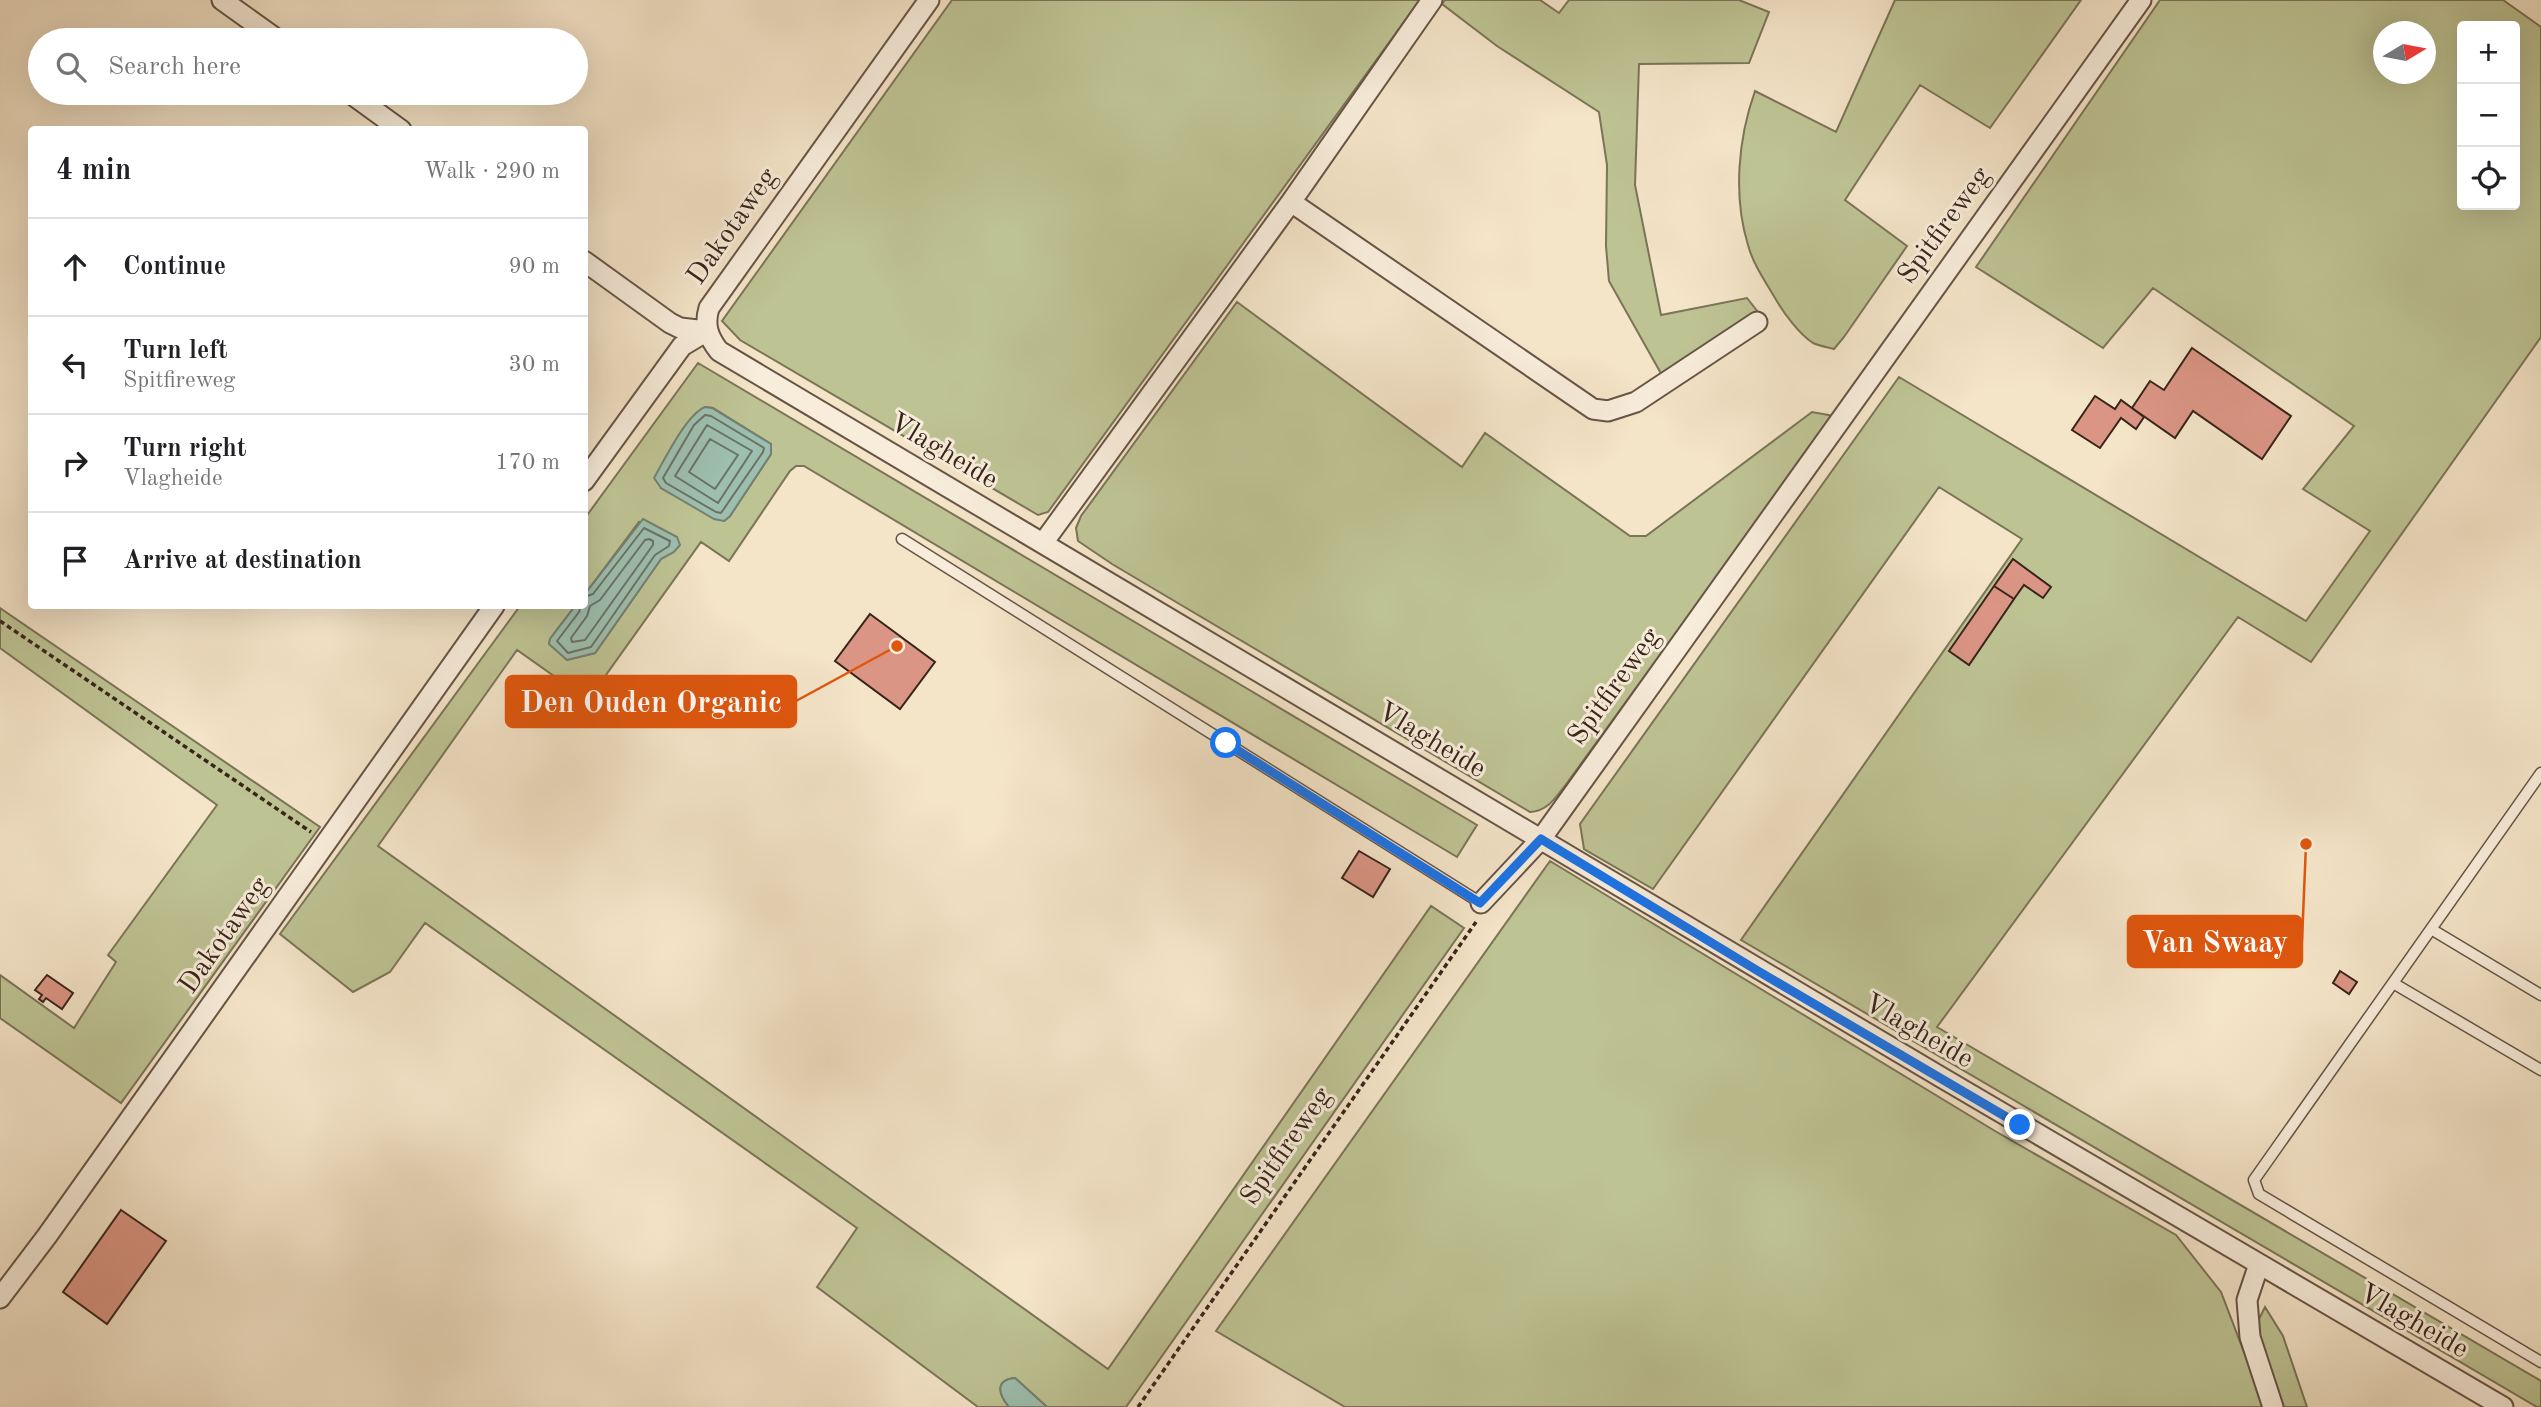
<!DOCTYPE html>
<html lang="en">
<head>
<meta charset="utf-8">
<style>
  body { margin:0; font-family:"Old Standard TT",serif; background:#f2f2f2; color:#202124 }
  .controls { position:absolute; right:21px; top:21px; display:grid; overflow:hidden; border-radius:7px; box-shadow:0 7px 28px #0002 }
  .controls button { width:63px; height:63px; display:grid; place-items:center; padding:0; border:0; border-bottom:2px solid #e0e0e0; background:#fff; color:#202124; font:35px sans-serif }
  .compass { position:absolute; left:2373px; top:21px; width:63px; height:63px; border-radius:50%; background:#fff; box-shadow:0 7px 28px #0002; rotate:80deg }
  .stop { position:absolute; width:21px; height:21px; margin:-16px; border:5px solid #1a73e8; border-radius:50%; background:#fff }
  .stop.end { background:#1a73e8; border-color:#fff; box-shadow:0 2px 7px #0008 }
  .list { margin:0; padding:0; list-style:none }
  h2 { display:flex; justify-content:space-between; align-items:center; height:91px; margin:0; padding:0 28px; font-size:30px }
  h2 small { font-size:23px; font-weight:400; color:#757577 }
  .list li { display:grid; grid-template-columns:46px 1fr auto; gap:21px; align-items:center; box-sizing:border-box; height:98px; padding:0 28px; border-top:2px solid #e0e0e0 }
  .list b { display:block; font-size:26px; white-space:nowrap }
  .list p { margin:0; font-size:23px; white-space:nowrap; color:#757577 }
  .list em { font-size:23px; font-style:normal; color:#757577 }
  .icon { flex:none; width:38px; height:38px; fill:none; stroke:currentColor; stroke-width:2; stroke-linecap:round; stroke-linejoin:round }
  .map { position:relative; flex:none; width:2541px; height:1407px; overflow:hidden }
  .search { position:absolute; background:#fff; box-shadow:0 7px 28px #0002; left:28px; top:28px; width:560px; height:77px; display:flex; align-items:center; gap:18px; box-sizing:border-box; padding:0 24px; border-radius:38px; color:#757577; font-size:26px }
  .panel { position:absolute; background:#fff; box-shadow:0 7px 28px #0002; left:28px; top:126px; width:560px; height:483px; border-radius:7px }
  .map>svg:first-child { display:block }
</style>
</head>
<body>
<div class="map">
<svg width="2541" height="1407" viewBox="0 0 2541 1407">
  <rect width="100%" height="100%" fill="#f4e4c8"/>
  <filter id="stains"><feTurbulence type="fractalNoise" baseFrequency=".00286" numOctaves="4"/><feColorMatrix values="0 0 0 0 .2 0 0 0 0 .09 0 0 0 0 .02 0 0 0 .5 -.17"/></filter>
  <radialGradient id="worn" r=".72"><stop offset=".6" stop-color="#630" stop-opacity="0"/><stop offset="1" stop-color="#630" stop-opacity=".3"/></radialGradient>
  <path fill="#bec394" stroke="#7b7457" stroke-width="2" fill-rule="evenodd" d="M952,0H1420L1048,512L1038,515L740,340L722,321Z
    M1445,0H1540L1559,13L1569,0H1739L1769,12L1749,63L1639,64L1635,185L1661,315L1747,298L1758,312L1663,377L1609,281L1606,246L1607,165L1599,112L1497,46L1442,4Z
    M1895,0H2081L1990,128L1920,85L1845,200L1907,246L1844,337L1834,349C1827,347 1819,346 1813,343C1799,334 1783,312 1775,298C1765,281 1753,264 1748,245C1733,196 1738,139 1755,91L1836,132Z
    M2160,0H2503L2541,27V337L2311,662L2238,617L1937,1027L2541,1381V1407H2537L1741,940L2022,539L1939,487L1653,889L1584,849L1580,824L1899,377L2306,621L2370,531L2303,489L2354,426L2153,288L2103,348L1976,267ZM2462,26H2515V205H2462ZM2384,32H2426V74H2384Z
    M1237,302L1462,467L1485,433L1630,536H1646L1812,412L1834,416L1567,783C1556,797 1548,811 1530,812L1112,564L1078,541L1076,528L1081,516Z
    M698,363L1477,825L1457,857L804,466H796L790,471L729,561L701,542L588,700L517,650L378,846L1108,1369L1431,906L1464,928L1126,1407H1047L1015,1378C994,1380 999,1395 1009,1407H978L817,1287L857,1228L425,923L390,972L353,992L280,934L520,606H575L550,639L549,644L567,660L595,653L661,559L666,556L639,522L585,594V518ZM705,407L713,408L771,444V454L730,516L724,521L661,488Z
    M0,608L320,827L121,1103L0,1018V975L74,1028L116,962L108,955L217,805L0,648Z
    M1550,861L1995,1131L2176,1235L2221,1292L2265,1407H1345L1216,1331Z
    M2265,1307L2283,1336L2307,1407H2284L2258,1334V1321Z"/>
  <path fill="#9dbfaf" stroke="#758173" stroke-width="2" d="M705,407L712,408L771,444V454L730,516L724,521L714,519L661,488L654,478C665,459 686,415 705,407Z
    M643,519L677,537L680,545L674,552L661,559L595,653L567,660L549,644L550,639L575,606H584L585,594Z
    M1015,1378L1047,1407H1009C999,1395 994,1380 1015,1378Z"/>
  <g fill="none" stroke-linecap="round" stroke-linejoin="round">
    <path stroke="#6a7264" stroke-width="2" d="M705,415L711,416L764,448L763,452L721,513L716,512L666,483L663,478L694,425Z
      M707,425L752,451L718,503L675,476Z
      M710,439L738,455L715,489L689,472Z
      M649,539L653,541V545L585,640L572,642L571,638L587,616L590,606L600,600L645,540Z
      M581,606L579,612L557,641L568,653L591,647L655,555L669,546L670,541L644,528L593,594L584,597"/>
  </g>
  <path fill="#db9585" stroke="#38241a" stroke-width="2" d="M2192,348L2291,416L2262,459L2193,411L2175,438L2132,408L2150,381L2164,390Z
    M2095,396L2115,409L2121,400L2144,417L2136,429L2121,418L2100,448L2072,430Z
    M2013,559L2051,587L2043,598L2024,585L2014,599L1994,586Z
    M1994,586L2014,599L1969,665L1949,651Z
    M870,614L935,662L900,709L835,661Z
    M1359,851L1390,869L1373,897L1342,878Z
    M2340,971L2357,982L2349,994L2333,983Z
    M47,975L73,993L62,1009L46,998L43,1002L39,999L42,995L35,990Z
    M121,1210L166,1241L107,1324L63,1292Z"/>
  <g fill="none" stroke-linecap="round" stroke-linejoin="round">
    <defs>
      <path id="service" d="M902,539L1481,903
        M2541,773L2254,1180L2259,1194L2541,1362
        M2431,929L2541,995
        M2393,983L2541,1070"/>
      <path id="minor" d="M222,0L278,40
        M929,0L709,308C704,325 708,337 719,351C1313,705 1906,1059 2503,1407
        M350,93L401,130
        M1291,202L1593,409L1608,411L1636,402L1757,322
        M584,261L670,323L680,328L707,331
        M584,481L682,346L707,331
        M1043,543L1291,202L1432,0
        M1481,903L1541,839L2141,0
        M2259,1264L2247,1300L2250,1337L2273,1407
        M0,1298L47,1236L494,606"/>
    </defs>
    <use href="#service" stroke="#675446" stroke-width="13"/>
    <use href="#minor" stroke="#675446" stroke-width="23"/>
    <path stroke="#38241a" stroke-width="3.5" stroke-dasharray="5 3.5" stroke-linecap="butt" d="M0,621L311,832
      M1138,1407L1476,922"/>
    <use href="#service" stroke="#f8eddb" stroke-width="10"/>
    <use href="#minor" stroke="#f8eddb" stroke-width="19"/>
  </g>
  <g fill="none" stroke-linecap="round" stroke-linejoin="round">
    <path stroke="#1a73e8" stroke-width="9" d="M1226,743L1480,903L1541,839L1758,971L2020,1125"/>
  </g>
  <g text-anchor="middle" dominant-baseline="central" stroke-width="6" stroke-linejoin="round" paint-order="stroke">
    <g font-size="28" fill="#38241a" stroke="#f8eddb">
      <text transform="translate(1945 226) rotate(-54)">Spitfireweg</text>
      <text transform="translate(733 227) rotate(-55)">Dakotaweg</text>
      <text transform="translate(943 452) rotate(31)">Vlagheide</text>
      <text transform="translate(1615 687) rotate(-54)">Spitfireweg</text>
      <text transform="translate(1431 741) rotate(31)">Vlagheide</text>
      <text transform="translate(225 936) rotate(-55)">Dakotaweg</text>
      <text transform="translate(1918 1032) rotate(30)">Vlagheide</text>
      <text transform="translate(1287 1147) rotate(-55)">Spitfireweg</text>
      <text transform="translate(2413 1322) rotate(30)">Vlagheide</text>
    </g>
  </g>
  <path fill="none" stroke="#df560d" stroke-width="2.5" d="M897 646L796 701M2306 844L2302 941"/>
  <g fill="#df560d" stroke="#f8eddb" stroke-width="2.5">
    <circle cx="897" cy="646" r="7"/>
    <circle cx="2306" cy="844" r="7"/>
  </g>
  <g fill="#df560d" stroke="#df560d" stroke-width="2.5">
    <rect x="506" y="676" width="290" height="51" rx="7"/>
    <rect x="2128" y="916" width="174" height="51" rx="7"/>
  </g>
  <g font-size="30" text-anchor="middle" font-weight="bold" fill="#fff">
    <text x="651" y="712">Den Ouden Organic</text>
    <text x="2215" y="952">Van Swaay</text>
  </g>
  <rect width="100%" height="100%" filter="url(#stains)"/>
  <rect width="100%" height="100%" fill="url(#worn)"/>
</svg>
<div class="controls">
<button>+</button>
<button>−</button>
<button><svg class="icon" aria-label="locate" viewBox="0 0 24 24"><circle cx="12" cy="12" r="6"/><path d="M12 2v4M12 18v4M2 12h4M18 12h4"/></svg></button>
</div>
<svg class="compass" viewBox="-18 -18 36 36"><path d="M0-13l5 13h-10z" fill="#e53935"/><path d="M0 13l5-13h-10z" fill="#757577"/></svg>
<div class="stop" style="left:1226px;top:743px"></div>
<div class="stop end" style="left:2020px;top:1125px"></div>
<div class="search"><svg class="icon" aria-label="search" viewBox="0 0 24 24"><circle cx="10" cy="10" r="6"/><path d="M15 15l6 6"/></svg>Search here</div>
<section class="panel">
<h2>4 min<small>Walk · 290 m</small></h2>
<ul class="list">
<li><svg class="icon" aria-label="ahead" viewBox="0 0 24 24"><path d="M12 20V5M6 11l6-6 6 6"/></svg><div><b>Continue</b></div><em>90 m</em></li>
<li><svg class="icon" aria-label="left" viewBox="0 0 24 24"><path d="M17 20v-9H6M10 6l-5 5 5 5"/></svg><div><b>Turn left</b><p>Spitfireweg</p></div><em>30 m</em></li>
<li><svg class="icon" aria-label="right" viewBox="0 0 24 24"><path d="M7 20v-9h11M14 6l5 5-5 5"/></svg><div><b>Turn right</b><p>Vlagheide</p></div><em>170 m</em></li>
<li><svg class="icon" aria-label="arrive" viewBox="0 0 24 24"><path d="M6 21V4h12l-3 4 3 4H6"/></svg><div><b>Arrive at destination</b></div></li>
</ul>
</section>
</div>
</body>
</html>
